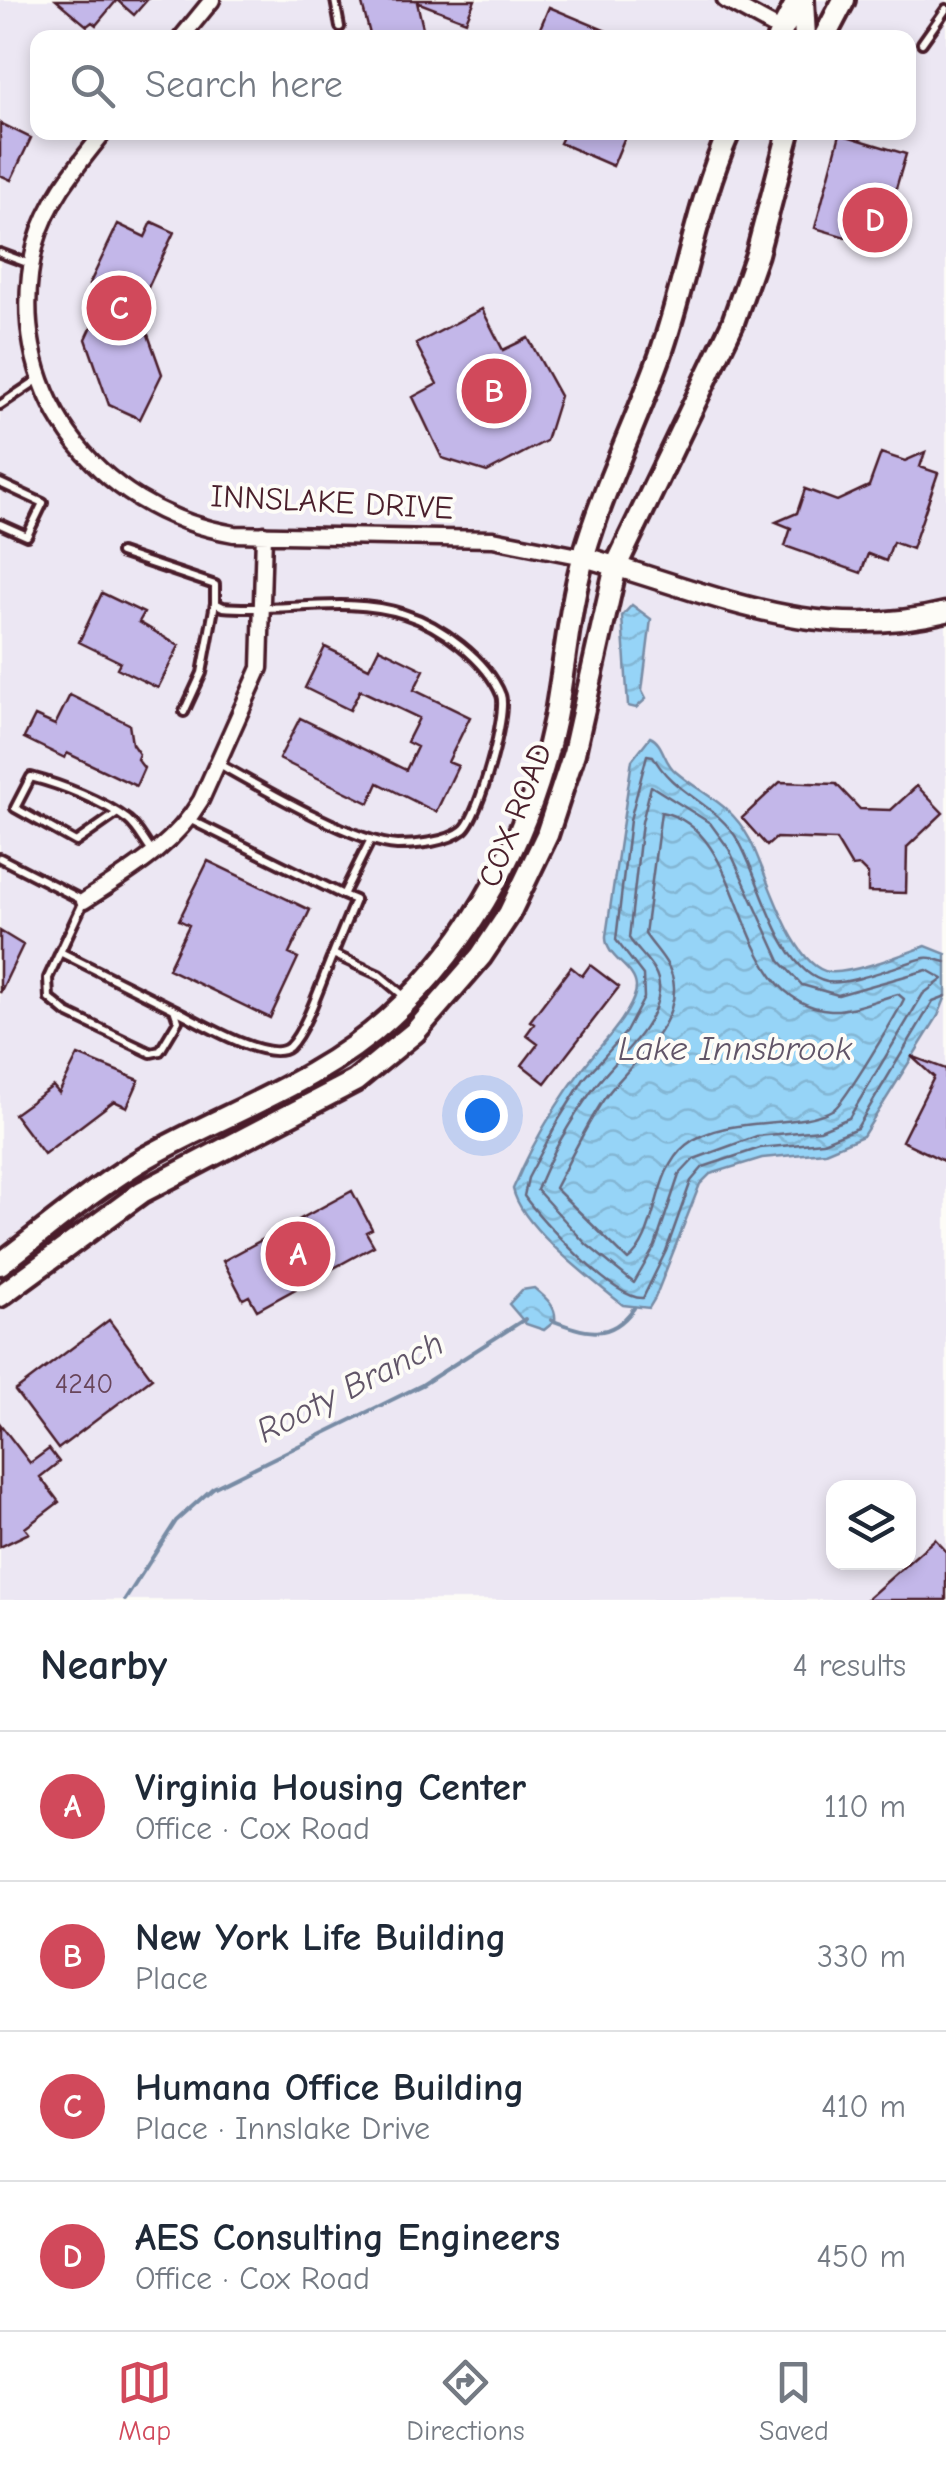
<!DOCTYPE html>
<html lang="en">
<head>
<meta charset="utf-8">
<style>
  body { margin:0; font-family:"Comic Neue",sans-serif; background:#f2f2f3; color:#1f2937 }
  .controls { position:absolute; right:30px; bottom:30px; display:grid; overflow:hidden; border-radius:20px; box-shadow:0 5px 15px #0003 }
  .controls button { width:90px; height:90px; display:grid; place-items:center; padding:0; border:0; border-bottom:2px solid #e0e1e3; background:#fff; color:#1f2937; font:50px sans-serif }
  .you { position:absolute; left:482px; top:1115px; width:35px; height:35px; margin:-25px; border:8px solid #fff; border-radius:50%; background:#1a73e8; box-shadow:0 0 0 15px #1a73e833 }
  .badge { display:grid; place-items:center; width:65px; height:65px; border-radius:50%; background:#d1495b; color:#fff; font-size:32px; font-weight:700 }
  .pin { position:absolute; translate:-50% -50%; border:5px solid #fff; box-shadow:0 2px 10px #0006 }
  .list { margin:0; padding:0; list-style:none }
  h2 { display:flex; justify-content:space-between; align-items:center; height:130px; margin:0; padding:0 40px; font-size:42px }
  h2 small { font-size:32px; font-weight:400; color:#747a83 }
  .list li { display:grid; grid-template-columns:65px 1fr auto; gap:30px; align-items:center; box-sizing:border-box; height:150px; padding:0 40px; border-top:2px solid #e0e1e3 }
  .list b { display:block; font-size:38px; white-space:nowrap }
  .list p { margin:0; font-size:32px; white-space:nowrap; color:#747a83 }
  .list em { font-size:32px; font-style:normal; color:#747a83 }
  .icon { flex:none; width:55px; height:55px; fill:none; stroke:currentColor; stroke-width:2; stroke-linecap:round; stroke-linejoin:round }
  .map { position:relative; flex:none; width:946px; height:1600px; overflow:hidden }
  .search { position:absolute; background:#fff; box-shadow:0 5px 15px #0003; left:30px; right:30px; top:30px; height:110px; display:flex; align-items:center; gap:25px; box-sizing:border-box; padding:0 35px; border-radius:20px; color:#747a83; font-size:38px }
  .sheet { height:730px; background:#fff }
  nav { display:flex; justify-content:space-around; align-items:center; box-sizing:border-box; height:140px; border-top:2px solid #e0e1e3; background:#fff; font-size:28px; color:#747a83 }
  nav a { display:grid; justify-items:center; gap:5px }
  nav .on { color:#d1495b }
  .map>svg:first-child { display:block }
</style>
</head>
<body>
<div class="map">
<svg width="946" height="1600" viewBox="0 0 946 1600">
  <defs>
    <pattern id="water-waves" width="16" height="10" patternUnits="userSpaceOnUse" patternTransform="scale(2.5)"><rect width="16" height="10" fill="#96d4f7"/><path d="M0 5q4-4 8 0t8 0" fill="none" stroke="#83b6d4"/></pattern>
  </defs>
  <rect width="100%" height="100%" fill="#fdfcf7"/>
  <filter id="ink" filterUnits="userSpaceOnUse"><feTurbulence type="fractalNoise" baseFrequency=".01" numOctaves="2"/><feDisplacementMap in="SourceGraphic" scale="20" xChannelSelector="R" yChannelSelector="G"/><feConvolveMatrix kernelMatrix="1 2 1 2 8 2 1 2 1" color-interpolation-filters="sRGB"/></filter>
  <g filter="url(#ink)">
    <path fill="#ece7f3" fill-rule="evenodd" d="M0,0H946V1600H0ZM38,38H908V132H38ZM834,1488H908V1562H834Z"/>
    <path fill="url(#water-waves)" stroke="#788ca5" stroke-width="2.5" d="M632,605L651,619L642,691L646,699L636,708L628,706L622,616Z
      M650,737C664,743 663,762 676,772C704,796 729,802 749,838C766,869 791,968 830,972C851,974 905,954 926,946L946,954V996L938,1016L863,1136L825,1152L762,1158L710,1174L700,1184L655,1298L649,1308L623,1305C592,1280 521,1227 513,1189C537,1132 570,1080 611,1034C620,1023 636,1001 636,987C635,966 605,959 606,936L632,760Z
      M534,1288C545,1297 557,1306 555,1321L544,1330L526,1324L509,1304L522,1290Z"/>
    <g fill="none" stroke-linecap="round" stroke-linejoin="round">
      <path stroke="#68677d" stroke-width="2.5" d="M651,786L710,823L729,849L780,961L802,985L838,995L927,970L943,979L923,994L849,1118L820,1130L757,1136L694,1159L679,1175L655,1246L634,1283L586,1244L537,1190C550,1156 572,1118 594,1088C615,1059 656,1030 659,991C661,968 640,955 629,938L642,822Z
        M661,812C752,829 729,1004 831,1010C853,1011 878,999 898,994L904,999C897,1014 844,1103 834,1109C797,1130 725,1114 686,1145C651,1174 659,1236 628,1260L555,1188C571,1158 585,1127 604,1099C627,1066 675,1033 674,988C673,964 657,952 645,934Z
        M946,962C939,961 931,956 924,958C901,964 849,986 827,982C779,972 761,879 739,842C716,802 673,795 653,756L647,755L630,820L616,940L643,975L644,998L626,1032L584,1079L559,1119L528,1178L524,1196C541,1220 614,1300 643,1298L666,1251L691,1181L703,1167L760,1148L823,1142L857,1128L933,1001L946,996"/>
      <path stroke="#788ca5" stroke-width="4" d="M551,1320C585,1333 610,1342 634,1308
        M125,1600L176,1521L213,1488L422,1385L525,1319"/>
    </g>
    <path fill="#c3b7e9" stroke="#4a1f2b" stroke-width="2.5" d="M56,0H147L134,15L117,0L96,25L92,22L87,26Z
      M361,0H475L466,21L417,2L423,28L409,32L410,38H371Z
      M549,7L621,37V38H536Z
      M0,123L31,138L11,180L0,175Z
      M565,132H627L613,166L560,143Z
      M840,134L906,154L879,247L815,228Z
      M152,222L174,232L132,322L146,329L162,374L140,419L109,405L86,339L107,294L89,285L118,224L145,237Z
      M482,309L503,350L528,338L560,396L546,441L487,472L442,458L413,397L437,384L416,344Z
      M925,452L920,467L938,473L912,549L893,542L886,561L868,554L861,573L785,546L791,528L776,522L797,513L805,489L837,501L869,486L881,453L905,461Z
      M102,593L144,613L139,622L179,646L158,688L117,668L120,662L79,642Z
      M325,647L369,668L379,648L424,670L414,690L470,717L448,762L458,766L436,812L378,783L369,803L279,759L300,718L406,770L417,747L407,742L419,718L360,690L350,710L305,688Z
      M70,695L129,724L132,744L139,754L137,759L144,768L136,786L67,753L65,758L24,738L35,716L55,725Z
      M780,782L836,784L860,809L891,810L917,786L943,813L907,847L906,893L868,892V874L860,866L852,867L836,840L776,838L767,846L742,818Z
      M208,861L310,910L289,954L298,958L270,1018L168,969L189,925L179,920Z
      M0,931L23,945L0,993Z
      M590,965L619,987L545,1083L522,1065L538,1044L526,1035L534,1024L530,1021L571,967L582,976Z
      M78,1055L139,1080L127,1107L114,1101L44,1154L14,1114L53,1086L59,1093Z
      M911,1056L946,1069V1162L902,1141L934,1077Z
      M352,1191L372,1229L366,1232L374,1246L257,1310L249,1296L243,1299L223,1261Z
      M109,1320L152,1378L58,1449L15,1391Z
      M0,1424L30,1463L49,1449L59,1462L40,1477L59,1502L25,1528L29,1533L0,1547Z
      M935,1539L946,1551V1600H866Z"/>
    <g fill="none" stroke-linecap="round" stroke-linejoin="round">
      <defs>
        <path id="service" d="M335,0L340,27
          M922,43L946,9
          M0,253L30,264
          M0,405L39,379
          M0,483L43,503L27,536L0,524
          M120,553L215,585V603L223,607C281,613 348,595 404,614C440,625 487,660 501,695C508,713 479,818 463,830C448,842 416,845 397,845C355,843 258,786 219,764
          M184,712L202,673L215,603
          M116,814L76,842L15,808L31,777C62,785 103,801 128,820C138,828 145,843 153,853
          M189,819L343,895L370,841
          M0,858L84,901L48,978L49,998L67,1013L151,1053L160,1051L178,1021L174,1009L60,952
          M333,954L355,900L343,895
          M174,1009C196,1020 269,1065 289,1047C306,1031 323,977 333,954L379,975L404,996"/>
        <path id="minor" d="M725,0L782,31
          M181,38L212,0
          M104,132C76,167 48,200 36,243C0,388 94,510 234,534L493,539L584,557
          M84,901C128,872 173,847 201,800L260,668L264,534"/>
        <path id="tertiary" d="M584,557C710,592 811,645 946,612"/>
        <path id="secondary" d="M803,0L805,38
          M778,38L798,0
          M824,38L844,0
          M0,1264C48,1228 95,1187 147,1157C229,1111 318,1083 389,1018C475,940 532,832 555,718C565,664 569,608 584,555C604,486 636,423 660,356C686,282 697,205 729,132
          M0,1296L142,1192L355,1081L415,1032L481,956L509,914L547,835L574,753L616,566L732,325L757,254L789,132"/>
      </defs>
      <use href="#service" stroke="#4a1f2b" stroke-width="14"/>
      <use href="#minor" stroke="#4a1f2b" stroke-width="21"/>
      <use href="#tertiary" stroke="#4a1f2b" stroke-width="25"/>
      <use href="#secondary" stroke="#4a1f2b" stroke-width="28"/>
      <use href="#service" stroke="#fdfcf7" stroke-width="6"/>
      <use href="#minor" stroke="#fdfcf7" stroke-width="14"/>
      <use href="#tertiary" stroke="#fdfcf7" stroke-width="18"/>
      <use href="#secondary" stroke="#fdfcf7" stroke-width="20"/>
    </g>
  </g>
  <g text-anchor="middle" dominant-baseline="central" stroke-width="8" stroke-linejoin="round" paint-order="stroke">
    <g font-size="28" fill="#68455a">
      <text x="84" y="1384">4240</text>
    </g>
    <g font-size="32" fill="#4a1f2b" stroke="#fdfcf7">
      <text transform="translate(332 502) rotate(3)">INNSLAKE DRIVE</text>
      <text transform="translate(515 815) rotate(-69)">COX ROAD</text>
    </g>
    <g font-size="35" font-style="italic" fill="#615568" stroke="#fdfcf7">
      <text x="735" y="1048">Lake Innsbrook</text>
      <text transform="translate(350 1387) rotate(-27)">Rooty Branch</text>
    </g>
  </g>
</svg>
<div class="controls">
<button><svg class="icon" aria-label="layers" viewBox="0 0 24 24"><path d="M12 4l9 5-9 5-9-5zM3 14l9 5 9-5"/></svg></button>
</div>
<div class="you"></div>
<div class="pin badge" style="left:298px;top:1254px">A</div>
<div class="pin badge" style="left:494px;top:391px">B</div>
<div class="pin badge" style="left:119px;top:308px">C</div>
<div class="pin badge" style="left:875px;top:220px">D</div>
<div class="search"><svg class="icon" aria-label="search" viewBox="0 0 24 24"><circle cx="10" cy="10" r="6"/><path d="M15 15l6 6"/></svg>Search here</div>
</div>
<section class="sheet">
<h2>Nearby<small>4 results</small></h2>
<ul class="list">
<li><span class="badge">A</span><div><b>Virginia Housing Center</b><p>Office · Cox Road</p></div><em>110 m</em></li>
<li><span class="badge">B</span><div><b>New York Life Building</b><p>Place</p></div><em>330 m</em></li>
<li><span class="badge">C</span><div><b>Humana Office Building</b><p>Place · Innslake Drive</p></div><em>410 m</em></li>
<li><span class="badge">D</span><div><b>AES Consulting Engineers</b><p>Office · Cox Road</p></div><em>450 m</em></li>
</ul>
</section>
<nav>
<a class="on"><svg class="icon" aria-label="map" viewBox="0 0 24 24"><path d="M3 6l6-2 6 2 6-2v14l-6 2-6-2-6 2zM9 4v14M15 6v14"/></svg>Map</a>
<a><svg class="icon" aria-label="directions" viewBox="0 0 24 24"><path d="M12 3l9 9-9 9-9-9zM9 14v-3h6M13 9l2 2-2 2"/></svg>Directions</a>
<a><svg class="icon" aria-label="saved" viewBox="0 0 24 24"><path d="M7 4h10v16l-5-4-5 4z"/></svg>Saved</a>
</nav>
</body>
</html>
